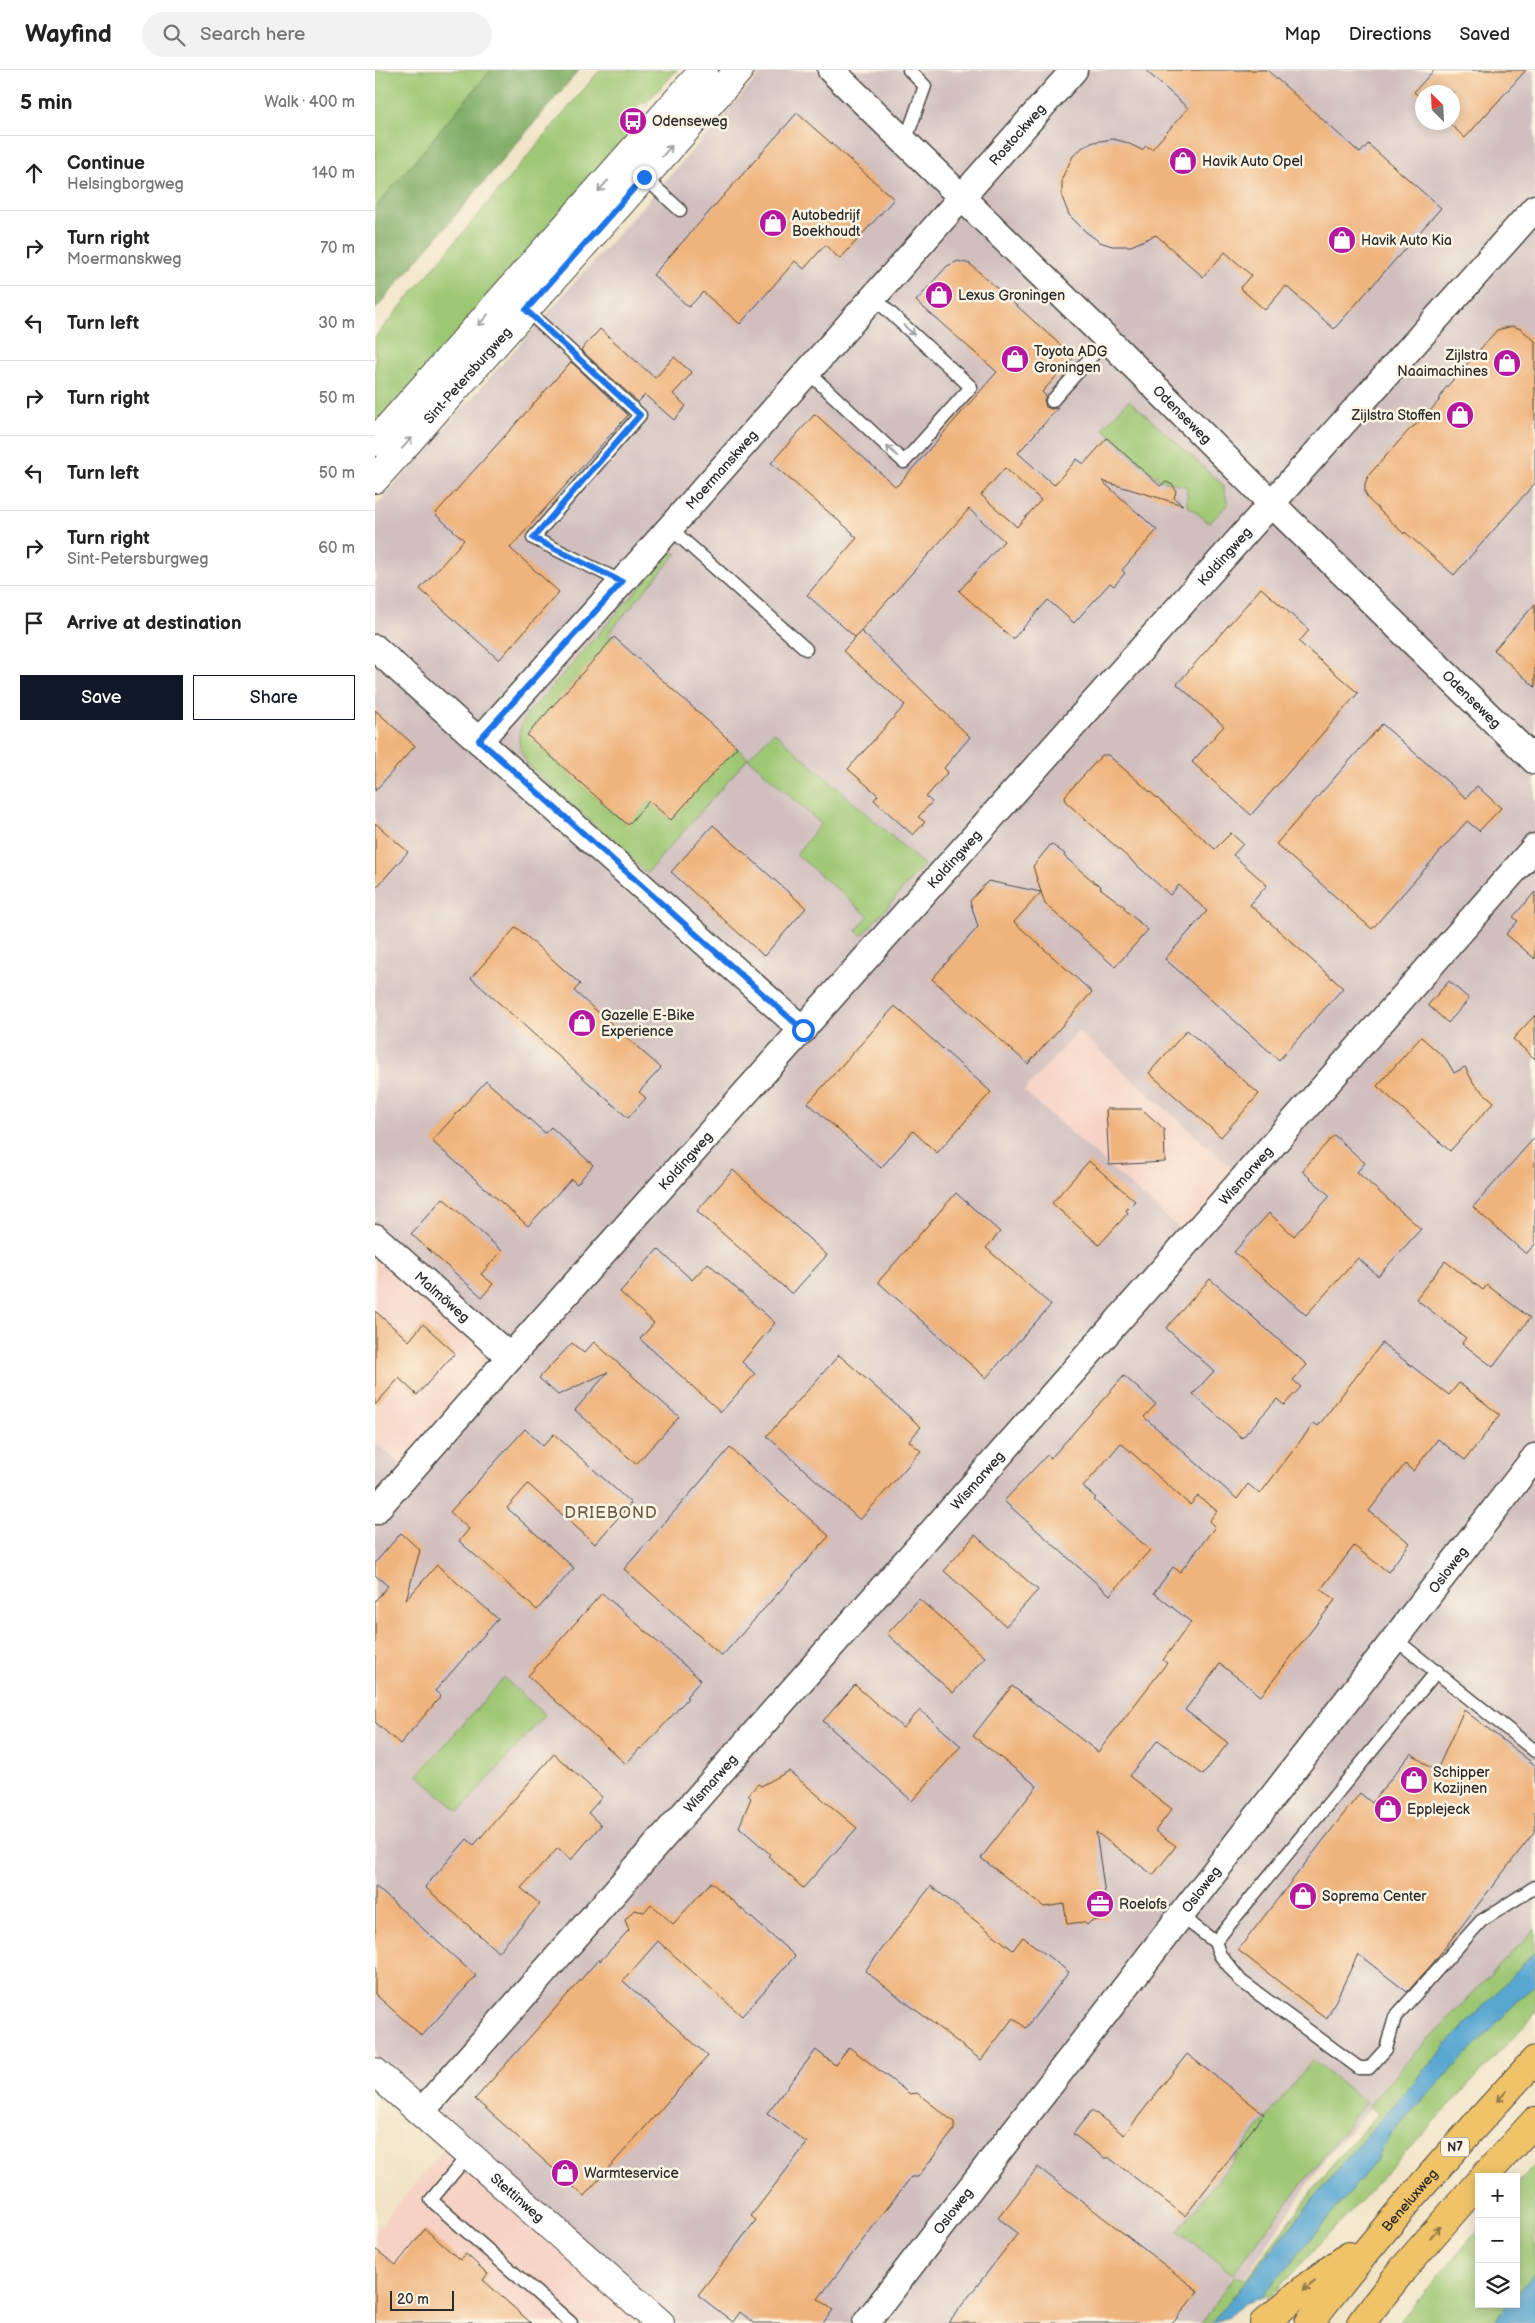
<!DOCTYPE html>
<html lang="en">
<head>
<meta charset="utf-8">
<style>
  body { margin:0; font-family:"Balsamiq Sans",sans-serif; background:#f2f2f2; color:#222 }
  .controls { position:absolute; right:15px; bottom:15px; display:grid; overflow:hidden; border-radius:0px; box-shadow:0 2px 12px #0003 }
  .controls button { width:45px; height:45px; display:grid; place-items:center; padding:0; border:0; border-bottom:1px solid #e0e0e0; background:#fff; color:#222; font:25px sans-serif }
  .compass { position:absolute; left:1040px; top:15px; width:45px; height:45px; border-radius:50%; background:#fff; box-shadow:0 2px 12px #0003; rotate:336deg }
  .scale { position:absolute; left:15px; bottom:12px; width:64px; box-sizing:border-box; padding-left:5px; border:2px solid #2b2b2b; border-top:0; font-size:14px; line-height:18px; white-space:nowrap; color:#2b2b2b; -webkit-text-stroke:4px #fcf5e5; paint-order:stroke }
  .stop { position:absolute; width:15px; height:15px; margin:-11px; border:4px solid #1a73e8; border-radius:50%; background:#fff }
  .stop.end { background:#1a73e8; border-color:#fff; box-shadow:0 1px 5px #0008 }
  .list { margin:0; padding:0; list-style:none }
  h2 { display:flex; justify-content:space-between; align-items:center; height:65px; margin:0; padding:0 20px; font-size:21px }
  h2 small { font-size:16px; font-weight:400; color:#767676 }
  .list li { display:grid; grid-template-columns:32px 1fr auto; gap:15px; align-items:center; box-sizing:border-box; height:75px; padding:0 20px; border-top:1px solid #e0e0e0 }
  .list b { display:block; font-size:19px; white-space:nowrap }
  .list p { margin:0; font-size:16px; white-space:nowrap; color:#767676 }
  .list em { font-size:16px; font-style:normal; color:#767676 }
  .actions { display:flex; gap:10px; padding:15px 20px }
  .actions a { flex:1; padding:11px 0; border:1px solid #111827; border-radius:0px; text-align:center; font-size:18px; color:#111827 }
  .actions .main { background:#111827; color:#fff }
  .icon { flex:none; width:28px; height:28px; fill:none; stroke:currentColor; stroke-width:2; stroke-linecap:round; stroke-linejoin:round }
  .map { position:relative; flex:none; width:1160px; height:2253px; overflow:hidden }
  header { display:flex; align-items:center; gap:30px; box-sizing:border-box; height:70px; padding:0 25px; background:#fff; border-bottom:1px solid #e0e0e0 }
  header strong { font-size:24px }
  nav { display:flex; gap:28px; margin-inline-start:auto; font-size:18px }
  .search { width:350px; height:45px; background:#f2f2f2; display:flex; align-items:center; gap:12px; box-sizing:border-box; padding:0 18px; border-radius:28px; color:#767676; font-size:19px }
  main { display:flex }
  aside { flex:1; background:#fff }
  .map>svg:first-child { display:block }
</style>
</head>
<body>
<header>
<strong>Wayfind</strong>
<div class="search"><svg class="icon" aria-label="search" viewBox="0 0 24 24"><circle cx="10" cy="10" r="6"/><path d="M15 15l6 6"/></svg>Search here</div>
<nav><a>Map</a><a>Directions</a><a>Saved</a></nav>
</header>
<main>
<aside>
<h2>5 min<small>Walk · 400 m</small></h2>
<ul class="list">
<li><svg class="icon" aria-label="ahead" viewBox="0 0 24 24"><path d="M12 20V5M6 11l6-6 6 6"/></svg><div><b>Continue</b><p>Helsingborgweg</p></div><em>140 m</em></li>
<li><svg class="icon" aria-label="right" viewBox="0 0 24 24"><path d="M7 20v-9h11M14 6l5 5-5 5"/></svg><div><b>Turn right</b><p>Moermanskweg</p></div><em>70 m</em></li>
<li><svg class="icon" aria-label="left" viewBox="0 0 24 24"><path d="M17 20v-9H6M10 6l-5 5 5 5"/></svg><div><b>Turn left</b></div><em>30 m</em></li>
<li><svg class="icon" aria-label="right" viewBox="0 0 24 24"><path d="M7 20v-9h11M14 6l5 5-5 5"/></svg><div><b>Turn right</b></div><em>50 m</em></li>
<li><svg class="icon" aria-label="left" viewBox="0 0 24 24"><path d="M17 20v-9H6M10 6l-5 5 5 5"/></svg><div><b>Turn left</b></div><em>50 m</em></li>
<li><svg class="icon" aria-label="right" viewBox="0 0 24 24"><path d="M7 20v-9h11M14 6l5 5-5 5"/></svg><div><b>Turn right</b><p>Sint-Petersburgweg</p></div><em>60 m</em></li>
<li><svg class="icon" aria-label="arrive" viewBox="0 0 24 24"><path d="M6 21V4h12l-3 4 3 4H6"/></svg><div><b>Arrive at destination</b></div></li>
</ul>
<div class="actions"><a class="main">Save</a><a>Share</a></div>
</aside>
<div class="map">
<svg width="1160" height="2253" viewBox="0 0 1160 2253">
  <rect width="100%" height="100%" fill="#fcf5e5"/>
  <filter id="ink" filterUnits="userSpaceOnUse"><feTurbulence type="fractalNoise" baseFrequency=".02" numOctaves="2"/><feDisplacementMap in="SourceGraphic" scale="10" xChannelSelector="R" yChannelSelector="G"/><feConvolveMatrix kernelMatrix="1 2 1 2 8 2 1 2 1" color-interpolation-filters="sRGB"/></filter>
  <filter id="wash" filterUnits="userSpaceOnUse"><feTurbulence type="fractalNoise" baseFrequency=".0096" numOctaves="4" result="noise"/><feDisplacementMap in="SourceGraphic" scale="20" xChannelSelector="R" yChannelSelector="G"/><feGaussianBlur stdDeviation="1.12" result="paint"/><feColorMatrix in="noise" values="0 0 0 0 0 0 0 0 0 0 0 0 0 0 0 0 0 1.4 0 .05"/><feComposite in="paint" operator="in"/></filter>
  <g filter="url(#wash)">
    <rect width="100%" height="100%" fill="#f1e4c7"/>
    <path fill="#f6d2c5" d="M703,960L867,1106L814,1167L649,1021Z
      M0,1170L127,1286L28,1397L0,1372Z
      M78,2069L285,2253H0V2161Z"/>
    <path fill="#d1bfbf" fill-rule="evenodd" d="M389,0H1160V1864L955,2082L839,2253H285L0,2000V1372L28,1397L127,1286L0,1170V437ZM1048,22H1078V52H1048ZM703,961L866,1106L814,1167L649,1021Z"/>
    <path fill="#9ec773" stroke="#64794f" d="M0,0H116L0,138Z
      M225,0H302L270,34L267,32L254,46L261,53L241,87L0,361V267Z
      M754,330L848,415L853,435L834,453L812,435V417L783,409L728,358Z
      M295,483H302L233,564L373,688L399,662L549,795L487,866L481,861L493,846L421,784L446,754L373,688L272,803L153,695C143,677 140,667 150,647Z
      M129,1608L170,1645L84,1742L43,1705Z
      M1160,1859V1882L1076,1970L972,2088L837,2253H827L860,2205L870,2210L963,2088L1003,2044L994,2035L1037,1986Z
      M1160,1913V1944L895,2227H887L1001,2091L1015,2064Z
      M937,1990L991,2032L857,2204L803,2161Z
      M1160,2095V2203L1141,2225V2116Z
      M1104,2159V2234H1133L1117,2253H1023Z"/>
    <path fill="#7eac65" stroke="#546c48" d="M116,0H204L0,240V138Z"/>
    <path fill="#58a7d2" stroke="#42697e" d="M1160,1882V1913L1015,2064L1001,2091L887,2227L869,2232L854,2247L837,2253L972,2088L1076,1970Z
      M1160,2203V2253H1117L1133,2234H1141V2225Z"/>
    <g id="blocks">
      <path fill="#efb37c" fill-rule="evenodd" d="M770,0H892L985,83L993,74L1066,138L959,259L911,216L890,240L865,218L876,205L850,182L828,207L781,165L756,176H737L725,172L711,162L694,145L687,127V108L698,86L708,77L719,72L738,69L750,72L767,80L771,76L777,79L813,38Z
        M1059,0H1151L1090,68L1073,52H1078V22H1048V30L1039,22Z
        M422,43L519,129L465,189L450,175L429,199L420,191L365,254L328,222L314,237L278,205Z
        M583,191L595,194L699,287L667,322L671,326L669,330L671,337L676,339L683,338L643,383L679,415L702,389L709,394L732,368L785,416L791,412L798,415L801,421L799,428L808,435L727,411L782,460L747,500L750,503L739,516L735,513L699,553L673,530L638,569L584,521L629,471L594,439L480,567L432,525L482,468L477,464L478,463L396,393L440,344L520,416L523,415L622,302L541,231L572,196ZM630,398L666,430L642,457L606,425Z
        M1138,256L1146,259L1160,271V413L1079,505L1030,462L1029,464L994,430L990,423V414L993,406L1035,359L1046,351L1063,332L1069,320L1122,260Z
        M225,259L280,308L299,287L317,303L298,324L311,336L299,350L270,325L263,332L206,280Z
        M196,292L253,345L135,478L184,522L124,590L45,519L89,470L60,444Z
        M886,518L934,560L924,572L983,623L876,745L817,692L849,656L802,614Z
        M1160,534V617L1119,580Z
        M486,561L595,667L569,698L573,702L551,727L557,732L543,747L550,752L538,765L499,730L503,725L473,699L530,635L468,581Z
        M239,567L362,677L296,750L274,731L253,755L152,665Z
        M0,640L40,676L0,721Z
        M1007,654L1091,728L1102,716L1126,738L1104,761L1092,751L997,859L901,774Z
        M727,685H733L840,779L856,763L868,774L858,785L892,815L875,835L968,918L904,990L790,889L832,841L804,815L795,825L691,732L690,726Z
        M0,753L33,782L0,819Z
        M338,755L431,838L389,886L296,802Z
        M676,774L690,784L689,786L719,812L726,816L725,818L750,837L749,839L773,860L740,897L670,834L666,822L639,852L717,922L653,994L557,909L603,857L595,831L613,811L666,822L658,796Z
        M1160,822V889L1131,864L1143,851L1138,847Z
        M141,857L205,914L199,921L286,998L264,1022L271,1028L253,1048L96,908Z
        M1074,911L1094,929L1073,953L1053,935Z
        M520,936L616,1022L562,1083L538,1061L506,1098L433,1033Z
        M1160,945V989L1138,969Z
        M812,960L884,1024L846,1067L774,1003Z
        M1046,967L1071,989L1079,1003L1090,997L1099,1014L1119,1032L1075,1081L1002,1016Z
        M111,1011L170,1063L176,1057L218,1095L202,1114L196,1109L153,1156L57,1071Z
        M731,1039H767L789,1059L790,1092L734,1095Z
        M959,1065L990,1093L982,1102L1046,1159L1003,1206L983,1188L931,1245L859,1182L894,1143L919,1166L955,1126L927,1101Z
        M1160,1067V1174L1151,1184L1098,1137Z
        M714,1091L760,1131L751,1140L753,1143L724,1175L677,1133Z
        M358,1100L452,1185L417,1224L322,1141Z
        M581,1123L625,1162L611,1178L676,1235L611,1308L503,1212Z
        M68,1128L127,1181L106,1204L118,1214L107,1227L36,1164Z
        M283,1179L317,1210L333,1193L400,1253L367,1292L380,1304L346,1342L265,1269L279,1253L245,1222Z
        M1070,1191L1108,1220L1112,1215L1155,1248L1118,1297L1087,1273L1091,1268L1041,1229Z
        M835,1209L932,1295L918,1310L926,1317L909,1335L902,1329L867,1368L818,1324L839,1301L791,1258Z
        M0,1241L34,1271L48,1254L80,1283L42,1325L24,1308L0,1335Z
        M219,1272L304,1347L261,1394L200,1340L233,1302L183,1325L164,1308L197,1273L209,1283Z
        M1007,1273L1074,1325L1084,1313L1125,1345L1090,1390L1063,1369L1038,1401L1030,1394L994,1441L1035,1473L1013,1502L979,1476L946,1519L960,1530L886,1626L845,1594L810,1640L853,1673L828,1705L783,1670L754,1706L797,1739L780,1761L801,1776L778,1805L721,1762L730,1824L734,1828L731,1832L732,1849L716,1851L712,1855L708,1852L692,1854L689,1834L669,1837L606,1788L662,1716L598,1666L637,1616L723,1682L792,1593L788,1590L816,1552L779,1523L798,1497L805,1502L840,1457L834,1451L842,1441L823,1426L815,1435L746,1373L708,1417L721,1428L719,1430L775,1480L735,1525L629,1431L672,1385L676,1388L749,1306L781,1334L769,1347L862,1429L873,1414L885,1424L939,1353L943,1356Z
        M464,1285L546,1357L534,1371L546,1381L485,1450L392,1366Z
        M150,1359L168,1376L179,1364L256,1433L220,1474L153,1414L132,1438L199,1498L162,1540L84,1471L94,1459L75,1442Z
        M355,1378L454,1466L347,1586L249,1499Z
        M26,1463L45,1480L31,1530L62,1495L123,1549L60,1621L66,1626L25,1674L0,1652V1531L13,1516L0,1505V1493Z
        M600,1465L663,1520L631,1556L569,1501Z
        M227,1523L326,1610L311,1627L313,1628L267,1679L265,1678L251,1694L153,1606Z
        M544,1529L610,1587L578,1623L512,1564Z
        M480,1615L528,1658L545,1640L586,1676L537,1731L448,1651Z
        M1089,1640L1160,1695V1761L1058,1893L1032,1922L983,1884L952,1949L863,1880L985,1723L997,1733L1036,1683L1061,1702Z
        M179,1684L227,1727L213,1743L226,1755L196,1790L183,1778L146,1818L165,1834L123,1882L50,1817L92,1769L99,1775Z
        M414,1701L482,1758L428,1818L393,1786L395,1784L364,1757L376,1728L373,1725L383,1714L386,1716Z
        M336,1812L420,1886L367,1946L283,1871L248,1911L333,1986L209,2126L100,2029L224,1889L225,1891L254,1860L250,1850L259,1840L269,1842L276,1834L298,1854Z
        M0,1816L101,1906L47,1966L0,1924Z
        M556,1816L638,1880L648,1867L694,1902L651,1958L638,1948L606,1990L490,1901Z
        M474,1977L535,2024L542,2023L579,2052V2060L543,2107H536L443,2229L458,2240L448,2253H379L365,2242L358,2252L323,2225L381,2150L376,2146L432,2073L392,2043L441,1980L460,1995Z
        M812,1984L889,2044L810,2146L733,2087L731,2089L698,2064L717,2040L749,2065Z
        M663,2097L823,2221L798,2253H573L643,2163L623,2148Z
        M50,2159L85,2190L91,2184L113,2204L108,2210L156,2253H0V2179L21,2195Z"/>
    </g>
  </g>
  <g filter="url(#ink)">
    <use href="#blocks" fill-opacity="0" stroke="#494742" stroke-width="1"/>
    <g fill="none" stroke-linecap="round" stroke-linejoin="round">
      <defs>
        <path id="service" d="M530,72L550,16L534,0
          M267,105L305,140
          M149,238L265,345L158,468L247,512
          M433,302L529,392L596,317L498,227
          M677,331L732,269
          M295,458L431,579
          M1020,1569L1160,1681
          M806,1846L840,1872L845,1885L866,1911L984,1998H994L1011,1979L1020,1947L1106,1851L1160,1817
          M840,1872L1062,1601
          M94,2084L56,2130L196,2253"/>
        <g id="minor">
          <path id="s1" d="M456,0L732,269L896,433L1160,691"/>
          <path d="M0,578L428,960"/>
          <path id="s2" d="M104,671L247,512L699,0"/>
          <path id="s3" d="M0,1167L135,1287"/>
          <path id="s4" d="M0,1441L135,1287L1160,138"/>
          <path id="s5" d="M46,2042L1160,777"/>
          <path id="s6" d="M491,2253L1160,1387"/>
        </g>
        <g id="tertiary">
          <path d="M0,372L329,0"/>
          <path id="s7" d="M0,409L364,0"/>
          <path id="s8" d="M0,2002L285,2253"/>
        </g>
        <g id="trunk">
          <path d="M1109,2107L1160,2051"/>
          <path d="M889,2253L934,2215L974,2186"/>
          <path id="s9" d="M934,2253C1005,2161 1081,2075 1160,1990"/>
          <path d="M986,2253L1028,2199L1104,2112"/>
        </g>
      </defs>
      <use href="#service" stroke="#494742" stroke-width="15"/>
      <use href="#minor" stroke="#494742" stroke-width="29"/>
      <use href="#tertiary" stroke="#494742" stroke-width="30"/>
      <use href="#trunk" stroke="#494742" stroke-width="30"/>
      <use href="#service" stroke="#fff" stroke-width="12"/>
      <use href="#minor" stroke="#fff" stroke-width="26"/>
      <use href="#tertiary" stroke="#fff" stroke-width="28"/>
      <use href="#trunk" stroke="#f0c369" stroke-width="28"/>
    </g>
    <defs><path id="oneway-shaft" d="M-6 0H5M1.5-3L5.5 0L1.5 3" fill="none" stroke-width="1.6" stroke-linecap="round" stroke-linejoin="round" transform="scale(1.25)"/></defs>
    <g stroke="#a0a0a0">
      <use href="#oneway-shaft" transform="translate(292 81) rotate(-48)"/>
      <use href="#oneway-shaft" transform="translate(228 116) rotate(132)"/>
      <use href="#oneway-shaft" transform="translate(108 250) rotate(132)"/>
      <use href="#oneway-shaft" transform="translate(534 260) rotate(42)"/>
      <use href="#oneway-shaft" transform="translate(32 373) rotate(-48)"/>
      <use href="#oneway-shaft" transform="translate(517 381) rotate(-137)"/>
    </g>
    <g stroke="#8e774a">
      <use href="#oneway-shaft" transform="translate(1127 2026) rotate(133)"/>
      <use href="#oneway-shaft" transform="translate(1060 2162) rotate(-50)"/>
      <use href="#oneway-shaft" transform="translate(934 2216) rotate(142)"/>
    </g>
  </g>
  <g fill="none" stroke-linecap="round" stroke-linejoin="round" filter="url(#ink)">
    <path stroke="#1a73e8" stroke-width="6" d="M269,107L151,240L265,345L158,468L247,512L104,670L428,960"/>
  </g>
  <defs>
    <symbol id="bus-disc" viewBox="-11 -11 22 22"><circle r="9.5" fill="#b5179e" stroke="#fcf5e5"/><path d="M-5-6H5V4H4V6H2V4H-2V6H-4V4H-5ZM-3.5-4V0h7V-4ZM-3.5 1.2v1.5H-2V1.2ZM2 1.2v1.5H3.5V1.2Z" fill="#fff"/></symbol>
    <symbol id="shop-disc" viewBox="-11 -11 22 22"><circle r="9.5" fill="#b5179e" stroke="#fcf5e5"/><path d="M-5-2.5h2.3a2.7 3.5 0 0 1 5.4 0H5L5.5 6h-11ZM-1.5-2.5h3a1.5 2.3 0 0 0-3 0Z" fill="#fff"/></symbol>
    <symbol id="office-disc" viewBox="-11 -11 22 22"><circle r="9.5" fill="#b5179e" stroke="#fcf5e5"/><path d="M-6-3h4V-5.5h4V-3h4V5H-6ZM-1-4.5V-3h2v-1.5ZM-6 0V1H6V0Z" fill="#fff"/></symbol>
  </defs>
  <g fill-rule="evenodd">
    <use href="#bus-disc" x="242" y="35" width="32" height="32"/>
    <use href="#shop-disc" x="792" y="75" width="32" height="32"/>
    <use href="#shop-disc" x="382" y="137" width="32" height="32"/>
    <use href="#shop-disc" x="951" y="154" width="32" height="32"/>
    <use href="#shop-disc" x="548" y="209" width="32" height="32"/>
    <use href="#shop-disc" x="624" y="273" width="32" height="32"/>
    <use href="#shop-disc" x="1116" y="277" width="32" height="32"/>
    <use href="#shop-disc" x="1069" y="329" width="32" height="32"/>
    <use href="#shop-disc" x="191" y="937" width="32" height="32"/>
    <use href="#shop-disc" x="1023" y="1694" width="32" height="32"/>
    <use href="#shop-disc" x="997" y="1723" width="32" height="32"/>
    <use href="#shop-disc" x="912" y="1810" width="32" height="32"/>
    <use href="#office-disc" x="709" y="1818" width="32" height="32"/>
    <use href="#shop-disc" x="174" y="2087" width="32" height="32"/>
  </g>
  <g text-anchor="middle" dominant-baseline="central" stroke-width="5" stroke-linejoin="round" paint-order="stroke">
    <rect fill="#fcf5e5" stroke="#6a6863" stroke-width="1" x="1066" y="2067.5" width="28" height="19" rx="4"/>
    <g font-size="12" font-weight="bold" fill="#2b2b2b">
      <text x="1080" y="2077">N7</text>
    </g>
    <g font-size="14" fill="#2b2b2b" stroke="#fcf5e5" text-anchor="start">
      <text x="277" y="51">Odenseweg</text>
      <text x="827" y="91">Havik Auto Opel</text>
      <text x="417" y="145">Autobedrijf<tspan x="417" dy="16">Boekhoudt</tspan></text>
      <text x="986" y="170">Havik Auto Kia</text>
      <text x="583" y="225">Lexus Groningen</text>
      <text x="659" y="281">Toyota ADG<tspan x="659" dy="16">Groningen</tspan></text>
      <text x="1113" y="285" text-anchor="end">Zijlstra<tspan x="1113" dy="16">Naaimachines</tspan></text>
      <text x="1066" y="345" text-anchor="end">Zijlstra Stoffen</text>
      <text x="226" y="945">Gazelle E-Bike<tspan x="226" dy="16">Experience</tspan></text>
      <text x="1058" y="1702">Schipper<tspan x="1058" dy="16">Kozijnen</tspan></text>
      <text x="1032" y="1739">Epplejeck</text>
      <text x="947" y="1826">Soprema Center</text>
      <text x="744" y="1834">Roelofs</text>
      <text x="209" y="2103">Warmteservice</text>
    </g>
    <g font-size="14" fill="#2b2b2b" stroke="#fcf5e5">
      <text stroke="none"><textPath href="#s2" startOffset="811">Rostockweg</textPath></text>
      <text stroke="none"><textPath href="#s7" startOffset="139">Sint-Petersburgweg</textPath></text>
      <text stroke="none"><textPath href="#s1" startOffset="492">Odenseweg</textPath></text>
      <text stroke="none"><textPath href="#s2" startOffset="364">Moermanskweg</textPath></text>
      <text stroke="none"><textPath href="#s4" startOffset="1278">Koldingweg</textPath></text>
      <text stroke="none"><textPath href="#s1" startOffset="898">Odenseweg</textPath></text>
      <text stroke="none"><textPath href="#s4" startOffset="872">Koldingweg</textPath></text>
      <text stroke="none"><textPath href="#s4" startOffset="468">Koldingweg</textPath></text>
      <text stroke="none"><textPath href="#s5" startOffset="1248">Wismarweg</textPath></text>
      <text stroke="none"><textPath href="#s3" startOffset="90">Malmöweg</textPath></text>
      <text stroke="none"><textPath href="#s5" startOffset="842">Wismarweg</textPath></text>
      <text stroke="none"><textPath href="#s6" startOffset="952">Osloweg</textPath></text>
      <text stroke="none"><textPath href="#s5" startOffset="438">Wismarweg</textPath></text>
      <text stroke="none"><textPath href="#s6" startOffset="548">Osloweg</textPath></text>
      <text stroke="none"><textPath href="#s8" startOffset="190">Stettinweg</textPath></text>
      <text stroke="none"><textPath href="#s9" startOffset="159">Beneluxweg</textPath></text>
      <text stroke="none"><textPath href="#s6" startOffset="142">Osloweg</textPath></text>
    </g>
    <g font-size="16" letter-spacing="1" fill="#705b47" stroke="#fcf5e5">
      <text x="236" y="1443">DRIEBOND</text>
    </g>
  </g>
</svg>
<div class="controls">
<button>+</button>
<button>−</button>
<button><svg class="icon" aria-label="layers" viewBox="0 0 24 24"><path d="M12 4l9 5-9 5-9-5zM3 14l9 5 9-5"/></svg></button>
</div>
<svg class="compass" viewBox="-18 -18 36 36"><path d="M0-13l5 13h-10z" fill="#e53935"/><path d="M0 13l5-13h-10z" fill="#767676"/></svg>
<div class="scale">20 m</div>
<div class="stop" style="left:428px;top:960px"></div>
<div class="stop end" style="left:269px;top:107px"></div>
</div>
</main>
</body>
</html>
